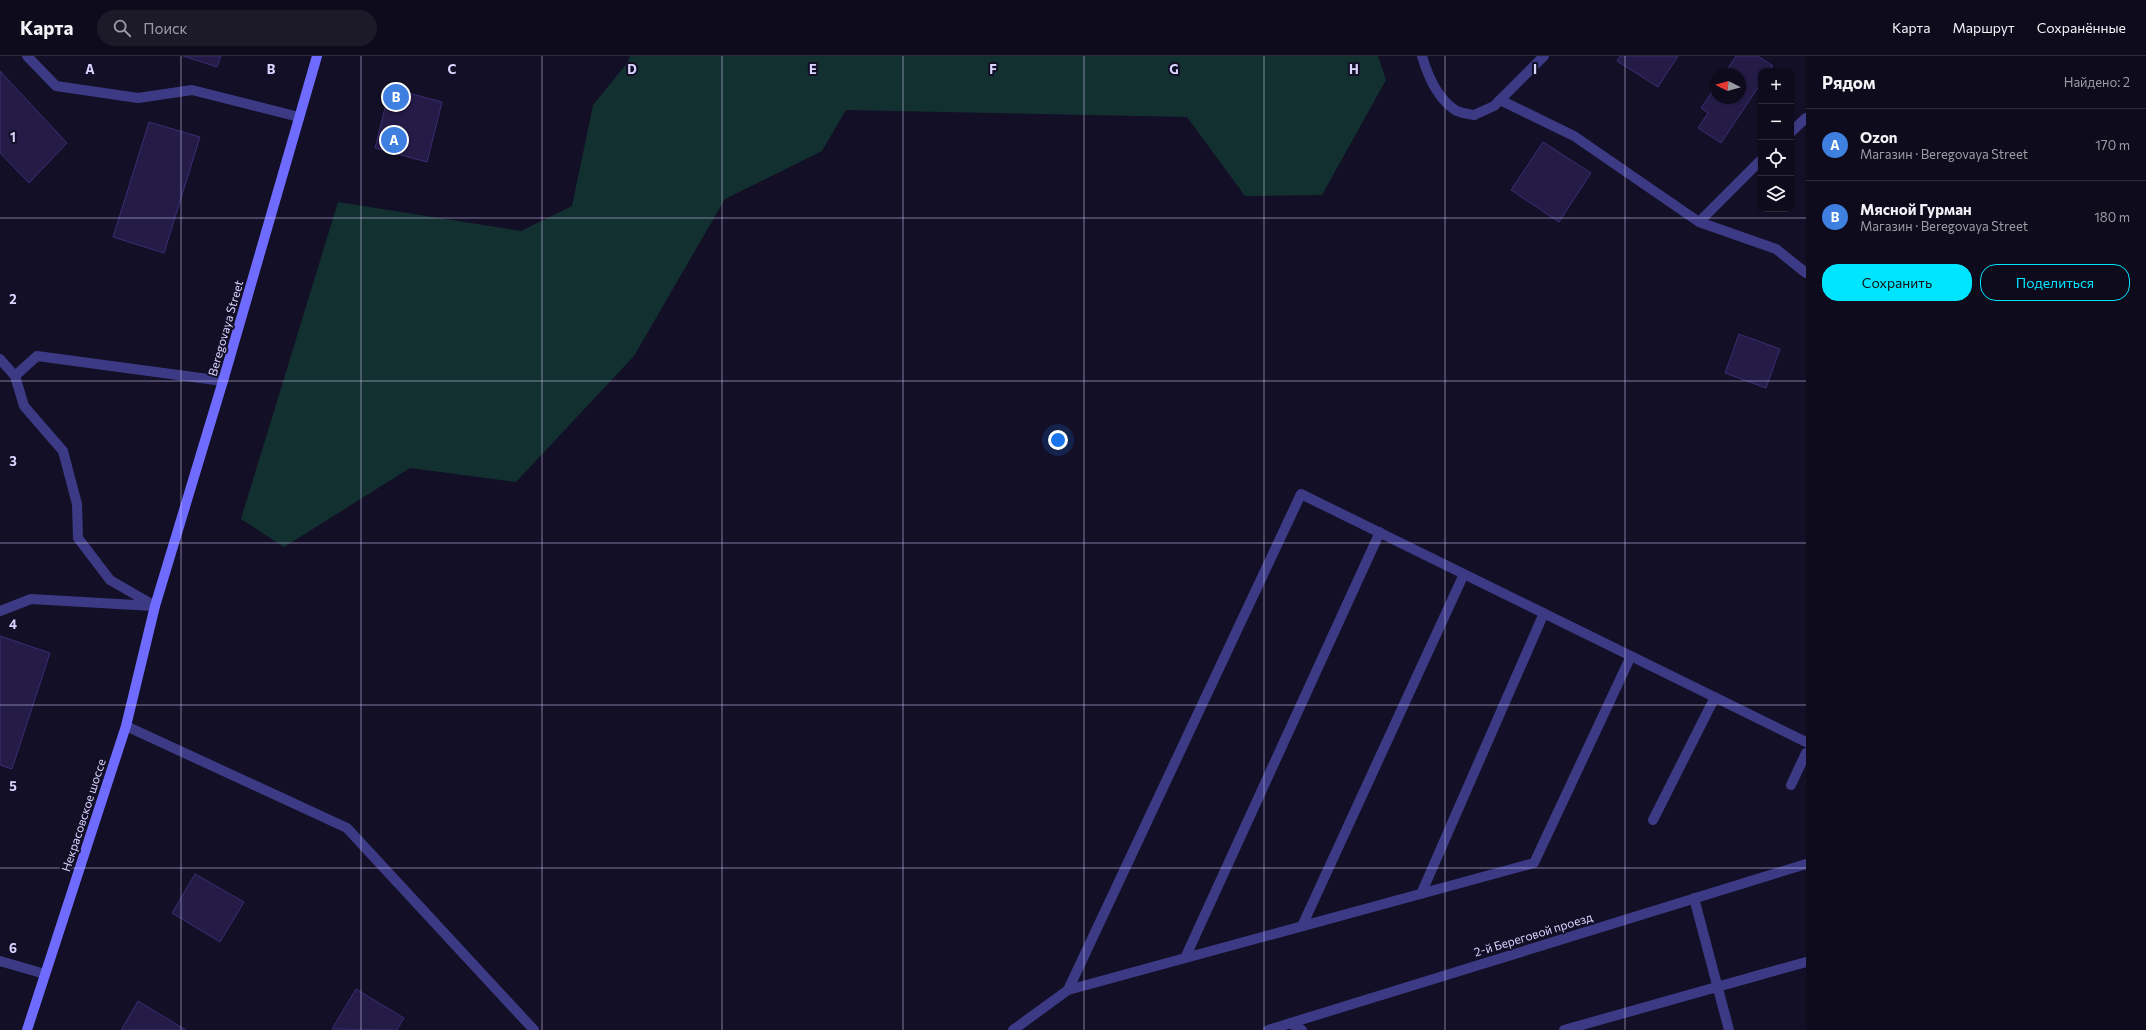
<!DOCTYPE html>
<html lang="ru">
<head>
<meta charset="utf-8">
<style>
  body { margin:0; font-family:Commissioner,sans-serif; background:#1c1929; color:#f1f3f6 }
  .controls { position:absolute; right:12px; top:12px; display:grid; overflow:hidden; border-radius:8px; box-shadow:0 1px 3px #0004 }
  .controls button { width:36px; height:36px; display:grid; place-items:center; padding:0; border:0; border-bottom:1px solid #2e2b3b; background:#0e0b1c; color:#f1f3f6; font:20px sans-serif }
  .compass { position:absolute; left:1710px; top:12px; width:36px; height:36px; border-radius:50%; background:#0e0b1c; box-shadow:0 1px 3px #0004; rotate:276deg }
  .you { position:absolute; left:1058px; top:384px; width:14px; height:14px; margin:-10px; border:3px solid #fff; border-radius:50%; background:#1a73e8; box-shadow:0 0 0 6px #1a73e833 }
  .badge { display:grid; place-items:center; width:26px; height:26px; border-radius:50%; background:#00e5ff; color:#fff; font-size:13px; font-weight:700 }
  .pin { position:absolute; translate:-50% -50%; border:2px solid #fff; box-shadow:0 1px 4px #0006 }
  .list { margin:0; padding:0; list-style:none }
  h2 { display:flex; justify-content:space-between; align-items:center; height:52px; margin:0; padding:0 16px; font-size:17px }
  h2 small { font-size:13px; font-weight:400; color:#9b9ba3 }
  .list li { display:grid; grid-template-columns:26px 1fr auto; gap:12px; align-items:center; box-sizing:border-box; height:72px; padding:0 16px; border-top:1px solid #2e2b3b }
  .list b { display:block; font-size:15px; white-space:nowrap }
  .list p { margin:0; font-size:13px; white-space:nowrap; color:#9b9ba3 }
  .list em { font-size:13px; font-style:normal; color:#9b9ba3 }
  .actions { display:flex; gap:8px; padding:12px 16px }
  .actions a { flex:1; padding:9px 0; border:1px solid #00e5ff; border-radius:16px; text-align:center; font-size:14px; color:#00e5ff }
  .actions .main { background:#00e5ff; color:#111 }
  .icon { flex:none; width:22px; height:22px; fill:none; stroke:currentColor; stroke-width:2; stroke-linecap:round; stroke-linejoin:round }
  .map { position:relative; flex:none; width:1806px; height:974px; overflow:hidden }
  header { display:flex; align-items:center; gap:24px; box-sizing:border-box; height:56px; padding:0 20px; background:#0e0b1c; border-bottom:1px solid #2e2b3b }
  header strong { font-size:19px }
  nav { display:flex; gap:22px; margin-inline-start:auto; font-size:14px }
  .search { width:280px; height:36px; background:#1c1929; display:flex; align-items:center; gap:10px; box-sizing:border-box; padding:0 14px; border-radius:22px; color:#9b9ba3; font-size:15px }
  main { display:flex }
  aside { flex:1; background:#0e0b1c }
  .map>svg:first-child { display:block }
</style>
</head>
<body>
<header>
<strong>Карта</strong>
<div class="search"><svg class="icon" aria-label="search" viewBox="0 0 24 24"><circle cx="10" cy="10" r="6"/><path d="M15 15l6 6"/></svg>Поиск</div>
<nav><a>Карта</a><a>Маршрут</a><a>Сохранённые</a></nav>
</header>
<main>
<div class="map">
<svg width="1806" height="974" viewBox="0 0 1806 974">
  <rect width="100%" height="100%" fill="#130f26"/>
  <path fill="#12302f" d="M630,0H1378L1386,24L1322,139L1245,140L1187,61L846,54L822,95L725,143L634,300L516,426L410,412L284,491L241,463L338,146L521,175L572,150L593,49L628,6Z"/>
  <path fill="#241b47" stroke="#3b2d73" d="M183,0H221L217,11Z
    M1620,0H1678L1658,31L1617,5Z
    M1736,0H1758L1773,10L1769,15H1761V27L1721,87L1698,72L1708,57L1701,52L1716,30V42H1740V18H1724Z
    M0,15L67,87L29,127L0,97Z
    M390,32L442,46L427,106L375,92Z
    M149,66L200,81L164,197L113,181Z
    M1543,86L1591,117L1559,166L1511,134Z
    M1739,278L1780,293L1766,332L1725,317Z
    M0,580L50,597L12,713L0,709Z
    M195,818L244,846L220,886L172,857Z
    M356,933L404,962L397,974L332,973Z
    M138,945L186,974H121Z"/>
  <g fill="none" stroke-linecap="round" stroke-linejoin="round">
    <path stroke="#3d3a85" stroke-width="10" d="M27,0L56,30L138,42L192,34L299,61
      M1422,0C1428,21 1437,42 1455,54C1460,57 1468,58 1474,59
      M1500,44L1574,80L1699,166L1776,193L1806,217
      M1791,76L1806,62
      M1699,166L1761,104
      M0,303L15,320L24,350L63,395L77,448L78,482L110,524L155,550
      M15,320L37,300L223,325
      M0,555L31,543L153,550
      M1791,729L1806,697
      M1653,764L1715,641
      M1421,838L1544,557
      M1694,842L1729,974
      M1302,870L1464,518
      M1185,902L1380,476
      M0,905L45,918
      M1068,934L1534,807L1631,600
      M1290,967L1302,974
      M1013,974L1068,934L1301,438L1806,686
      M1564,974L1806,906"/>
    <path stroke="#3d3a85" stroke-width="10" d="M1474,59L1494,50L1544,0
      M126,670L347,772L534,974
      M1268,974L1806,808"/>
    <path stroke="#6f6bff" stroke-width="10" d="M27,974L126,670L155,550L223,325L317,0"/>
  </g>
  <path fill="none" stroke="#d9d4ff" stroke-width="1" stroke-opacity="0.55" d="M181,0V974M361,0V974M542,0V974M722,0V974M903,0V974M1084,0V974M1264,0V974M1445,0V974M1625,0V974M0,162H1806M0,325H1806M0,487H1806M0,649H1806M0,812H1806"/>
  <g text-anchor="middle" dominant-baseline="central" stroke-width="4" stroke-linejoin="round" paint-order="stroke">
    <g font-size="12" fill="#d9d4ff" stroke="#130f26">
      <text transform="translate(225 272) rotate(-74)">Beregovaya Street</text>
      <text transform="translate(83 759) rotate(-72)">Некрасовское шоссе</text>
      <text transform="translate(1533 878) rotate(-17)">2-й Береговой проезд</text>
    </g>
  </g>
  <g font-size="13" text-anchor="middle" font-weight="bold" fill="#d9d4ff" stroke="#130f26" stroke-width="4" stroke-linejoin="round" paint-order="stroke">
    <text x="90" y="18">A</text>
    <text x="271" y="18">B</text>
    <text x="452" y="18">C</text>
    <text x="632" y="18">D</text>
    <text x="813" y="18">E</text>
    <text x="993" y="18">F</text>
    <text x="1174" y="18">G</text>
    <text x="1354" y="18">H</text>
    <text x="1535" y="18">I</text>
    <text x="13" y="86">1</text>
    <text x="13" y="248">2</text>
    <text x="13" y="410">3</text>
    <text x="13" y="573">4</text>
    <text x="13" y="735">5</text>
    <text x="13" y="897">6</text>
  </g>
</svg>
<div class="controls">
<button>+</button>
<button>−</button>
<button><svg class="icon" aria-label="locate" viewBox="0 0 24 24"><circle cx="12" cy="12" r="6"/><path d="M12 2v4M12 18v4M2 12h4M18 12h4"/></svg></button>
<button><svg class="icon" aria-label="layers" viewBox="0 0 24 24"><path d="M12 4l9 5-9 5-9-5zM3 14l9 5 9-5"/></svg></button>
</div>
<svg class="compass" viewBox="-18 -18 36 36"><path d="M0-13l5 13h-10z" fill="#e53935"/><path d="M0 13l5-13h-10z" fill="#9b9ba3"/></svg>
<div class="you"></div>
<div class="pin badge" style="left:394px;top:84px;background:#3f7fe0">A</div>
<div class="pin badge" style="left:396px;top:41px;background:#3f7fe0">B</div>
</div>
<aside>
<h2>Рядом<small>Найдено: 2</small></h2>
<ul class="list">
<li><span class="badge" style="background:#3f7fe0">A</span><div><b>Ozon</b><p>Магазин · Beregovaya Street</p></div><em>170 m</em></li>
<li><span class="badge" style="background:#3f7fe0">B</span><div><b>Мясной Гурман</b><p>Магазин · Beregovaya Street</p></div><em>180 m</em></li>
</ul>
<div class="actions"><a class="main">Сохранить</a><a>Поделиться</a></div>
</aside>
</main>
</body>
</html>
